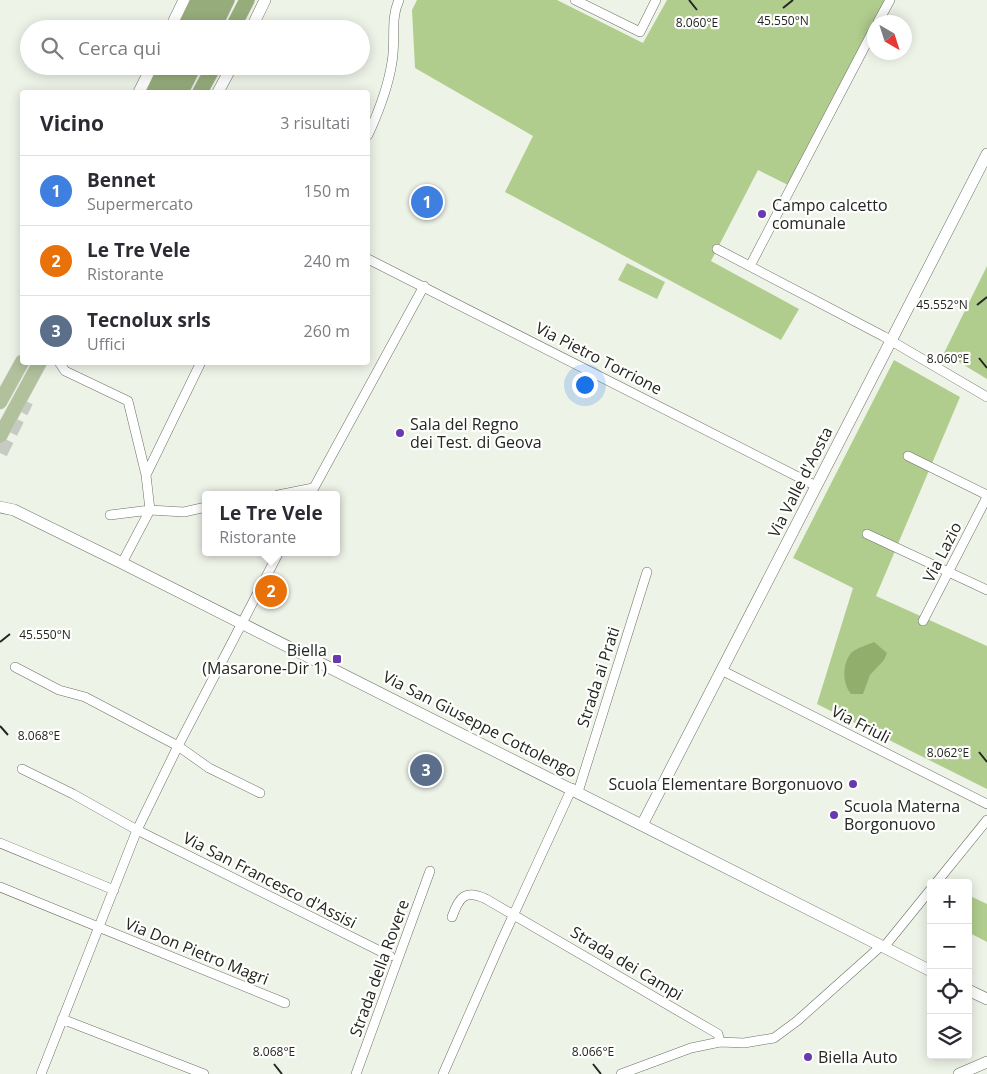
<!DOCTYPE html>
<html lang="it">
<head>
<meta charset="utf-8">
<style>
  body { margin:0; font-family:"Open Sans",sans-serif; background:#f7f7f7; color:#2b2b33 }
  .controls { position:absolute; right:15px; bottom:15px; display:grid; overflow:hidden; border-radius:5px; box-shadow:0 2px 12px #0003 }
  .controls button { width:45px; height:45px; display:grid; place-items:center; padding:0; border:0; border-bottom:1px solid #e1e1e2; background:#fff; color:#2b2b33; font:25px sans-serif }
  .compass { position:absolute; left:867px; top:15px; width:45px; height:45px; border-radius:50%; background:#fff; box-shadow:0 2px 12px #0003; rotate:141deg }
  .you { position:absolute; left:584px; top:384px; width:18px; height:18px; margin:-12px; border:4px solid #fff; border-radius:50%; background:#1a73e8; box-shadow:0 0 0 8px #1a73e833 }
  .badge { display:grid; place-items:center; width:32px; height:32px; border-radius:50%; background:#6939b0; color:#fff; font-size:16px; font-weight:700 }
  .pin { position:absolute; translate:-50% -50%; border:2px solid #fff; box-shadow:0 1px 5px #0006 }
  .popup { position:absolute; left:202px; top:491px; width:138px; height:65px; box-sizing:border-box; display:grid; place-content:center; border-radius:5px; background:#fff; filter:drop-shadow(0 1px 4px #0005); font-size:16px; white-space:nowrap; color:#7c7c81 }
  .popup b { font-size:19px; color:#2b2b33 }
  .popup::after { content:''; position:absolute; left:50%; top:100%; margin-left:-10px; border:10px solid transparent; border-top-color:#fff }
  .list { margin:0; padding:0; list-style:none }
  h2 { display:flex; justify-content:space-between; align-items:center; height:65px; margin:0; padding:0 20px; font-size:21px }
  h2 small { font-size:16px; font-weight:400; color:#7c7c81 }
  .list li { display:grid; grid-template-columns:32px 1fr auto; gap:15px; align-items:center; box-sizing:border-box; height:70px; padding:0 20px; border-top:1px solid #e1e1e2 }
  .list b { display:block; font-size:19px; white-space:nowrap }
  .list p { margin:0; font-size:16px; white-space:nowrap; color:#7c7c81 }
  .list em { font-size:16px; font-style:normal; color:#7c7c81 }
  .icon { flex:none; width:28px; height:28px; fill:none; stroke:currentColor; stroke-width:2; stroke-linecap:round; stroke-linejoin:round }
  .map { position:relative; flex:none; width:987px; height:1074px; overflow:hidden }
  .search { position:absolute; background:#fff; box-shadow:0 2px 12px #0003; left:20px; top:20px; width:350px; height:55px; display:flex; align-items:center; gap:12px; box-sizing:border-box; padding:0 18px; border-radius:28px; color:#7c7c81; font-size:19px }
  .panel { position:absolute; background:#fff; box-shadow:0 2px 12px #0003; left:20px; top:90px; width:350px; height:275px; border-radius:5px }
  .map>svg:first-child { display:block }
</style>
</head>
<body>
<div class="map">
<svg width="987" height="1074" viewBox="0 0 987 1074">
  <rect width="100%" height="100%" fill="#eef3e8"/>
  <path fill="#b0cd8e" d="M417,0H557L643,43L667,0H885L788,185L758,170L711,261L799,309L781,340L505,192L533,136L415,68L412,10Z
    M627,263L665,282L657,299L618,280Z
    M987,266V379L944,353Z
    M894,360L960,397L876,596L987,646V789L817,704L853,588L793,558Z
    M968,895L987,904V942L968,932Z"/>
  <path fill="#91ae6d" d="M874,642L887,653L884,660L870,675L863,694H851C842,683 842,663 852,652C857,648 867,645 874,642Z"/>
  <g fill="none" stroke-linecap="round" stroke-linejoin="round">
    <path stroke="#c6cac0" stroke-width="15" stroke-dasharray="15 8" stroke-linecap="butt" d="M0,453L26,401"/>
    <defs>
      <path id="minor" d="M575,0L640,32L656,0
        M878,22L890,0
        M368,135C379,111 388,88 392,62C396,41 390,19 399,0
        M717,249L883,336L987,397
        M368,259L816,486
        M750,266L874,29
        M59,362L65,371L128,401L146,475
        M908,456L987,495
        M278,495L313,488
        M310,495L424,286
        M110,515L150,510L184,512L206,507
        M867,534L987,590
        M122,563L150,510L146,475L201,362
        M923,621L987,497
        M15,667L59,690L85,697L178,746L209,768L260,793
        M721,670L987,804
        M22,769L73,794L137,830L390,956
        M578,792L647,572
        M0,843L114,890
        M936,883L987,820
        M0,887L285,1003
        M452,917C459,897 465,889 486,899L718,1034L720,1042
        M884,947L931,889
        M62,1019L204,1074
        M41,1074L137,830L178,746L279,552
        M356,1074L430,871
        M443,1074L501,942L572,788
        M621,1074L691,1048L720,1042L744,1043L774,1038L797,1021L881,946"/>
      <path id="tertiary" d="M170,29L184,0
        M251,29L265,0
        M139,92L152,66
        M218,92L232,66
        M0,507L14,510L122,563L931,971
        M642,825L987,154
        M968,990L987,999
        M959,1074L987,1062"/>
      <path id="primary" d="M0,402L22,362
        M0,436L40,362"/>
      <path id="trunk" d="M184,29L198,0
        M199,29L212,0
        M213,29L227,0
        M232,29L247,0
        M154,92L166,66
        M168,92L180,66
        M181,92L194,66
        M200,92L214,66"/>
    </defs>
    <use href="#minor" stroke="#6b7066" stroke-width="10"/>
    <use href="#tertiary" stroke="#6b7066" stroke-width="12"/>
    <use href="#primary" stroke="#cfcfce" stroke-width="15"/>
    <use href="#trunk" stroke="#cfcfce" stroke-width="16"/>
    <use href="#minor" stroke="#fff" stroke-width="9"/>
    <use href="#tertiary" stroke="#fff" stroke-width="11"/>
    <use href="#primary" stroke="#b0c19b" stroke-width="14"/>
    <use href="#trunk" stroke="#96ac7a" stroke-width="15"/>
  </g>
  <path fill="none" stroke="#242622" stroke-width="2" d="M689,0L697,10M783,8L793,0M977,305L987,297M979,358L987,368M0,642L10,634M0,726L8,735M979,752L987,762M274,1064L282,1074M593,1064L601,1074"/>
  <g fill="#6939b0" stroke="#fefffd" stroke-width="2">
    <circle cx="762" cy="214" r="5"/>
    <circle cx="400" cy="433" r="5"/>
    <rect x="332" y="654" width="10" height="10" rx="2.5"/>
    <circle cx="853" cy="784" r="5"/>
    <circle cx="834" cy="815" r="5"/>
    <circle cx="808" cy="1057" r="5"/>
  </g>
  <g text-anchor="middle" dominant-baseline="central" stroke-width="4.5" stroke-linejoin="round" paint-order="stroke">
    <g font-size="16" fill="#242622" stroke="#fefffd" text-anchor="start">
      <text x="772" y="205">Campo calcetto<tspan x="772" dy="18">comunale</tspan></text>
      <text x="410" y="424">Sala del Regno<tspan x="410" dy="18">dei Test. di Geova</tspan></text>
      <text x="327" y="650" text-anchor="end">Biella<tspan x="327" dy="18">(Masarone-Dir 1)</tspan></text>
      <text x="843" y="784" text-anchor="end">Scuola Elementare Borgonuovo</text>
      <text x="844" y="806">Scuola Materna<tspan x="844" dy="18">Borgonuovo</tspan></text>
      <text x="818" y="1057">Biella Auto</text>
    </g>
    <g font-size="16" fill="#242622" stroke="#fefffd">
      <text transform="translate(599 358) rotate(27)">Via Pietro Torrione</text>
      <text transform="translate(800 482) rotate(-63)">Via Valle d'Aosta</text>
      <text transform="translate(942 552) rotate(-63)">Via Lazio</text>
      <text transform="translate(598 677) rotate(-72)">Strada ai Prati</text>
      <text transform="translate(480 724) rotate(27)">Via San Giuseppe Cottolengo</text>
      <text transform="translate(861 724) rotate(27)">Via Friuli</text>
      <text transform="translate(270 880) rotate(27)">Via San Francesco d'Assisi</text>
      <text transform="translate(197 951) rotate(22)">Via Don Pietro Magri</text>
      <text transform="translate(627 963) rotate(31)">Strada dei Campi</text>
      <text transform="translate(379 968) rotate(-70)">Strada della Rovere</text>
    </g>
  </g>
  <g font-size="12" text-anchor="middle" fill="#242622" stroke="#fefffd" stroke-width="4.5" stroke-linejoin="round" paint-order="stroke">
    <text x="783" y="25">45.550°N</text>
    <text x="697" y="27">8.060°E</text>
    <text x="942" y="309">45.552°N</text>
    <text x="948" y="363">8.060°E</text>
    <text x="45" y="639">45.550°N</text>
    <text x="39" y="740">8.068°E</text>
    <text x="948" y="757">8.062°E</text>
    <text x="274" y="1056">8.068°E</text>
    <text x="593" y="1056">8.066°E</text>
  </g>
</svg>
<div class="controls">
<button>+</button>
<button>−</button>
<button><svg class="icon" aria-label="locate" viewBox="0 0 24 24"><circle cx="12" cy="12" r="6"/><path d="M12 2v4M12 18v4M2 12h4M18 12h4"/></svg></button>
<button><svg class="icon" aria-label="layers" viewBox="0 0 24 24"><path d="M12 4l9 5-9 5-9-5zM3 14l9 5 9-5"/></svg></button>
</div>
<svg class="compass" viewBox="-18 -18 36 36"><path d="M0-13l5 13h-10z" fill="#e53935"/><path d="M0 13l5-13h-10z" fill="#7c7c81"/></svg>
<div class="you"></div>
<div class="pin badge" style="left:427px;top:202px;background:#3f7fe0">1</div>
<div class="pin badge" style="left:271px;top:591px;background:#e8710a">2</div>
<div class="popup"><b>Le Tre Vele</b>Ristorante</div>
<div class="pin badge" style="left:426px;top:770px;background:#5c6f8a">3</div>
<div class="search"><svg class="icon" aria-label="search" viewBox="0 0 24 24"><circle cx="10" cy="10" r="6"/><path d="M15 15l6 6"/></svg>Cerca qui</div>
<section class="panel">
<h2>Vicino<small>3 risultati</small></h2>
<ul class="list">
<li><span class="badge" style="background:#3f7fe0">1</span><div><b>Bennet</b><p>Supermercato</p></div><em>150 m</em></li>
<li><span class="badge" style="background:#e8710a">2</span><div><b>Le Tre Vele</b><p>Ristorante</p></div><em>240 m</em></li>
<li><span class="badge" style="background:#5c6f8a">3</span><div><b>Tecnolux srls</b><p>Uffici</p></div><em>260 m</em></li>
</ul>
</section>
</div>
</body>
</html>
